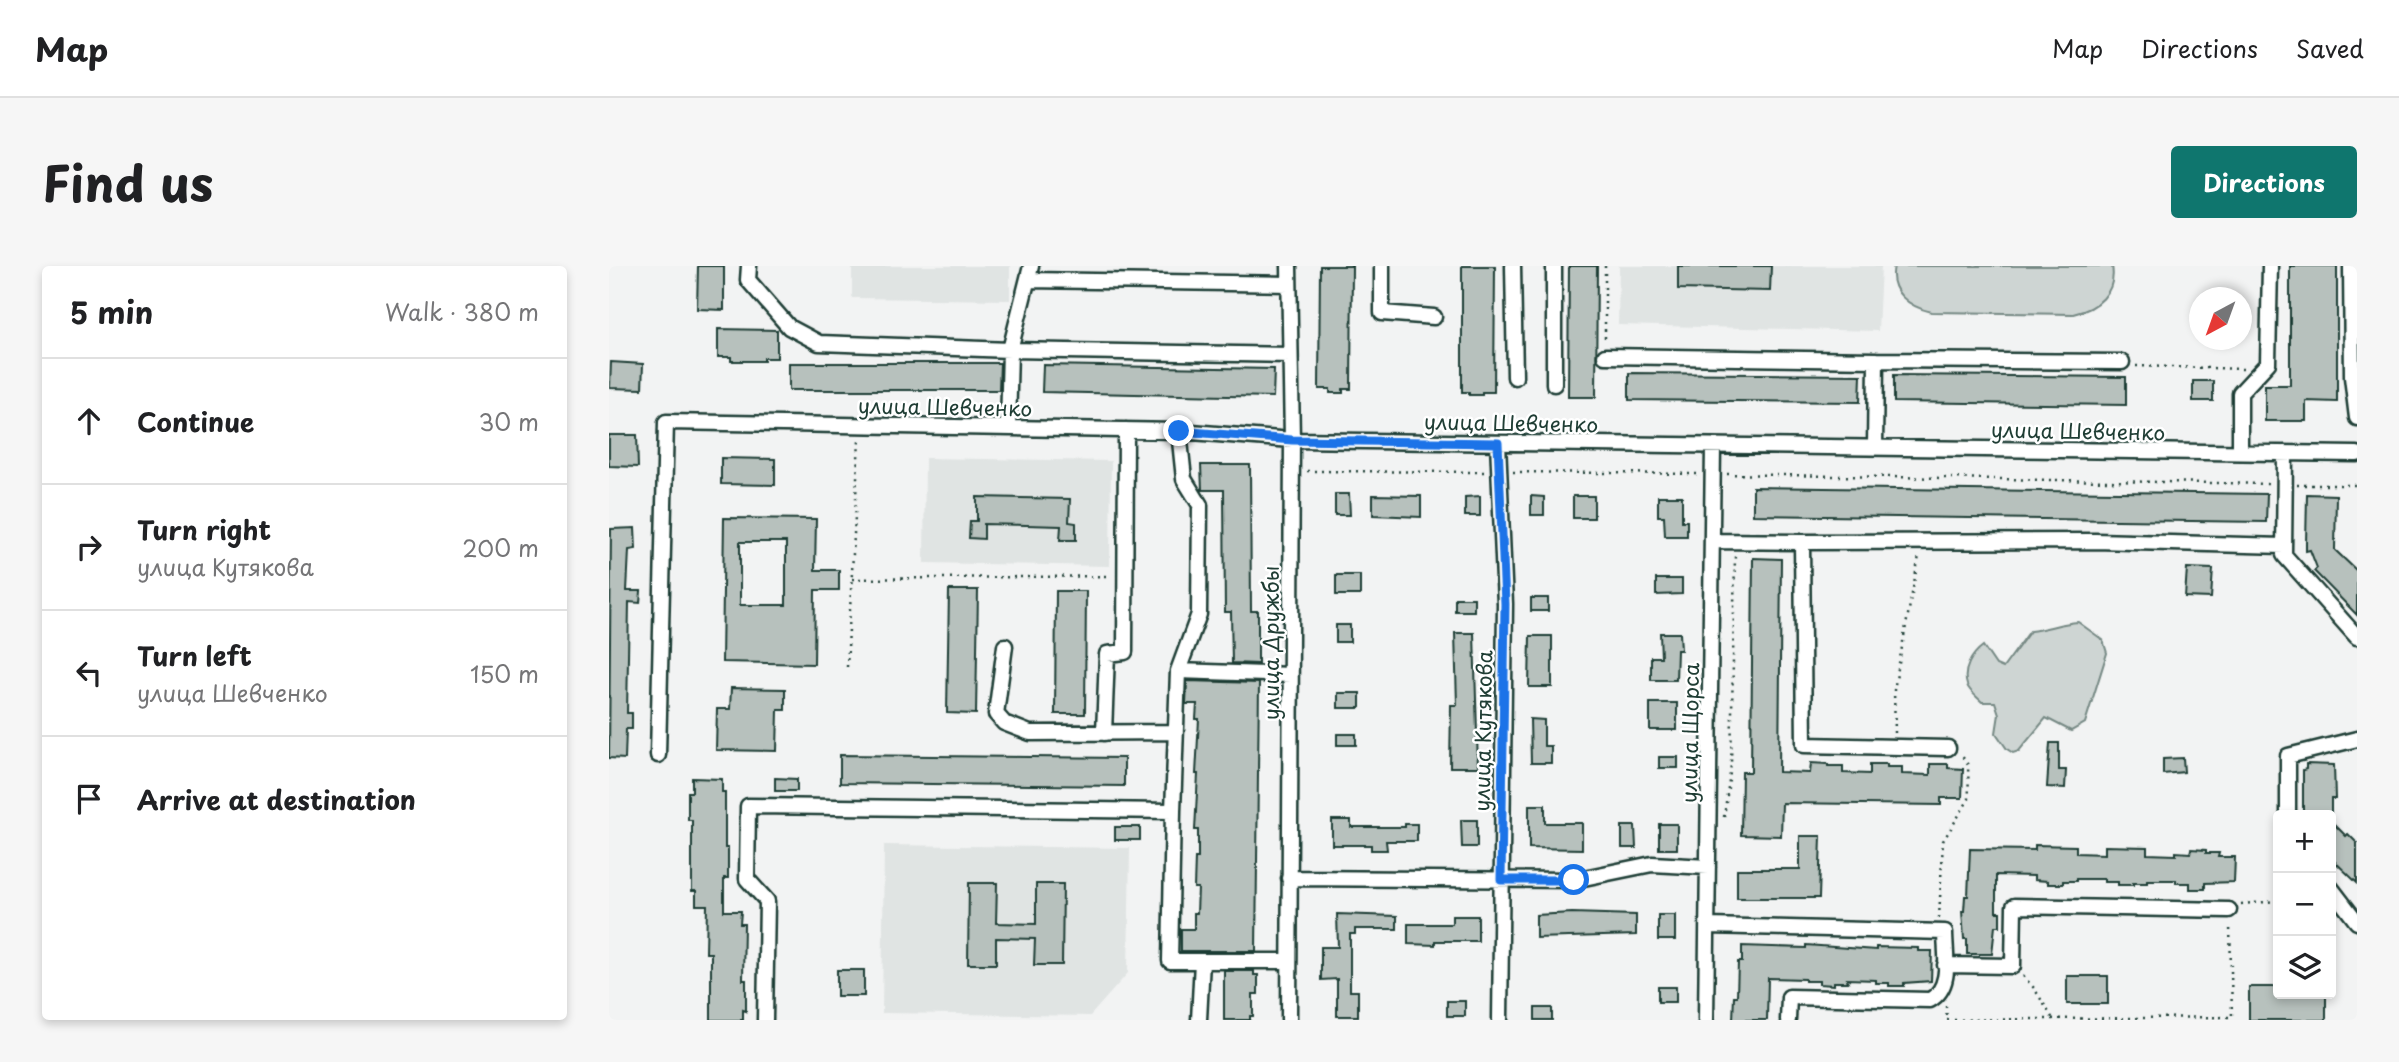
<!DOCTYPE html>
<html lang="en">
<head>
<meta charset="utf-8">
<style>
  body { margin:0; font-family:"Playpen Sans",sans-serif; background:#f6f6f6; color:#202124 }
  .controls { position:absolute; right:21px; bottom:21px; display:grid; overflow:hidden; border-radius:7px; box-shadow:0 4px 10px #0003 }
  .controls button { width:63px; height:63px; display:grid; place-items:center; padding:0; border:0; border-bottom:2px solid #e0e0e0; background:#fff; color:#202124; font:35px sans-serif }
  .compass { position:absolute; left:1580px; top:21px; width:63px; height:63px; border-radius:50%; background:#fff; box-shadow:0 4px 10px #0003; rotate:221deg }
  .stop { position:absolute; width:21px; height:21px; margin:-16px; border:5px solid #1a73e8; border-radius:50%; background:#fff }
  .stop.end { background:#1a73e8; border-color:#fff; box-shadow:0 2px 7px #0008 }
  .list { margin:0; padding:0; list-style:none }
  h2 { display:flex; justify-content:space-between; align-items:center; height:91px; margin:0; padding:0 28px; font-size:30px }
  h2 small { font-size:23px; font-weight:400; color:#757577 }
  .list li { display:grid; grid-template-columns:46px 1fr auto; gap:21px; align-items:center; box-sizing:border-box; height:126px; padding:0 28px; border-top:2px solid #e0e0e0 }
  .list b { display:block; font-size:26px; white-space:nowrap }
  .list p { margin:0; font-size:23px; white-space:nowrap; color:#757577 }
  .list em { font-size:23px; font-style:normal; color:#757577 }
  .icon { flex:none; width:38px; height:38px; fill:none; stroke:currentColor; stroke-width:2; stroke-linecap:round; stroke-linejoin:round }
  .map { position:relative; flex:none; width:1748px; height:754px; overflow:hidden; border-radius:7px }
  header { display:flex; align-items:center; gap:42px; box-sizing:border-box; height:98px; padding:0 35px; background:#fff; border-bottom:2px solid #e0e0e0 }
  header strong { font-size:33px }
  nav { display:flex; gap:38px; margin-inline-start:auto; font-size:24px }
  .intro { display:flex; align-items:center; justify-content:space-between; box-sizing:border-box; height:168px; padding:0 42px }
  h1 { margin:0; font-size:49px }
  .button { padding:18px 32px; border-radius:7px; background:#0f766e; color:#fff; font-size:24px; font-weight:700 }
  main { display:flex; gap:42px; padding:0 42px }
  aside { flex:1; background:#fff; border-radius:7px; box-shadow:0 4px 10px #0003 }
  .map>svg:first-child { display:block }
</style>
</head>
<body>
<header>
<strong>Map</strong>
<nav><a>Map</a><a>Directions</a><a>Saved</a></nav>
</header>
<div class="intro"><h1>Find us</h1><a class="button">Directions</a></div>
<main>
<aside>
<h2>5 min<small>Walk · 380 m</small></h2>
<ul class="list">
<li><svg class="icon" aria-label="ahead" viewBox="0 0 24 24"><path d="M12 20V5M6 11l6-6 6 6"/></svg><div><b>Continue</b></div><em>30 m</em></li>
<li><svg class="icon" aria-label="right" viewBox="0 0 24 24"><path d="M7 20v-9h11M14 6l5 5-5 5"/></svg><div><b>Turn right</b><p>улица Кутякова</p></div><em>200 m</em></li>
<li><svg class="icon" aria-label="left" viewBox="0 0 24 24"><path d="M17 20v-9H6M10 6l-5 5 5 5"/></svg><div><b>Turn left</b><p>улица Шевченко</p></div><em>150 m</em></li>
<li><svg class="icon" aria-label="arrive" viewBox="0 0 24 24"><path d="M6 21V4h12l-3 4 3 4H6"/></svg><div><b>Arrive at destination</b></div></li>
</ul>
</aside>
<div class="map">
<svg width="1748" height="754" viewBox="0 0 1748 754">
  <rect width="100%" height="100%" fill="#f2f3f3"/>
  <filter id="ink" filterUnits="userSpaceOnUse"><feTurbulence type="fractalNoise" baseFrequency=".0143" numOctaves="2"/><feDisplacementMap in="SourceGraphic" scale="14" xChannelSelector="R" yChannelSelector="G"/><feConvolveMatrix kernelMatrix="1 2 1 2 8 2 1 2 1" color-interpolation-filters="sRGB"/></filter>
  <g filter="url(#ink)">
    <path fill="#e0e4e3" d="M243,0H401V34L243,32Z
      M1010,0H1272L1269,65L1009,59Z
      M316,192L502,195L501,300L315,297Z
      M275,579L521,582L519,707L481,750L273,747Z"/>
    <path fill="#ced5d3" stroke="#768984" stroke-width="2" d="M1285,0H1503C1508,27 1488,43 1464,48L1323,46C1300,41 1279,26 1285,0Z
      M1469,356L1494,374L1498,387L1476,457L1462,465L1437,452L1410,485L1404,487L1398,483L1387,467L1390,448L1386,436H1373C1368,431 1360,425 1358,419C1353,404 1363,388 1374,380L1387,399L1394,402L1421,365C1438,363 1452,357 1469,356Z"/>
    <path fill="#b7c1bd" stroke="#1f3d34" stroke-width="2" fill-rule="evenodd" d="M89,0H115V44L88,43Z
      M711,0H743L742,123H734V127H721V123H710Z
      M853,0H886L885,126H873V129H860V126H853Z
      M960,0H988L987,131H959Z
      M1069,0H1162L1161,25L1069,23Z
      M1681,0H1728V136L1697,135V155H1656V119H1681Z
      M109,63L168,64V92H155V95H122V91H109Z
      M2,96L34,98L33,123L1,122Z
      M180,97H391L390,124H180Z
      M434,99L665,103L664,131L433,126Z
      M1020,107L1252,109L1251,136L1020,134Z
      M1285,109L1517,111V139L1285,136Z
      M1584,115H1604V135H1584Z
      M0,169H28L29,201L0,200Z
      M112,192L166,193V219L112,218Z
      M592,199H641L642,345H649V398L623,397L622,346H616L615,224H593Z
      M1144,221L1658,228L1657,256L1144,249Z
      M726,228H740L741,249H726Z
      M1698,228L1727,229L1726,284L1748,305V349L1705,305L1708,302L1701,284L1697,285V278Z
      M764,229L812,230V251L764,249Z
      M871,230V250H856V231Z
      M922,230L935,231V249H922Z
      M964,230H985V252H964Z
      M1049,230H1073V255H1078V270H1056L1055,250H1049Z
      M368,231L461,233L460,256L467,257V274H451L452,260L375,258V273L360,272L361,255H368Z
      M115,252L207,253L206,304H230V324H206L205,398L113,396ZM131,276H177V339H131Z
      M26,262L27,283L20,284L18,325H32L31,337L20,336L18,447H23V463H17L16,493L0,492L2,263Z
      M1144,292L1172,293L1170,506L1201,507L1202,497L1219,498V500H1234V507L1261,508V498H1278V501H1293V508L1321,509V498H1339V502L1354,503L1353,532H1332V539L1173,537L1172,570L1132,569L1133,506H1142Z
      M1578,302L1604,303L1602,332L1576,331Z
      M727,309H751V329H727Z
      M1047,313H1073V328L1047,329Z
      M340,324H369L367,448L338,447Z
      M447,325H477L476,448H446Z
      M846,332H865V345H846Z
      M922,332H939V345H922Z
      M727,359H741V376H727Z
      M846,367H865L869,501H841L842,439H848Z
      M1051,367H1071L1072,384H1068L1067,414H1042V391H1052Z
      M921,370H943V421H920Z
      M578,415L650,417L647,685H572V663H585V647H588L589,622H585L586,592H589V564H586L589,508H587L590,453H587L588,438H577Z
      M122,422L176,423V444H169L168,485L107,484L108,443H121Z
      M729,427H751V442H729Z
      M1041,437H1068V464H1041Z
      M921,453L935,454V480H942V497H922Z
      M728,468H747V479H728Z
      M1441,477H1450V504H1457L1456,522L1438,521Z
      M231,489L515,492V520L231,517Z
      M1050,491H1069V502H1050Z
      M1574,492L1575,506L1554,508V493Z
      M1697,498L1725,499L1726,533H1722V549H1698V546H1694V504L1697,503Z
      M83,512L113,513V526H116V582H119V612H115V645H132L131,658H135L134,714H137V745L134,744V754H102V687H97L98,639H87V625H83V554H79V526H83Z
      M166,512L188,513V525H166Z
      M920,539H936V557H973V583L920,582Z
      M723,554H742V561H796V558H808V575H777L778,584H762V579H723Z
      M852,554H868V581H853Z
      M1722,555L1737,570L1739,568L1748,577V617L1722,592Z
      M1050,558H1068V583H1050Z
      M1013,560H1026L1027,582H1013Z
      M506,561H531V574H506Z
      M1191,570H1212L1210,632H1128V603H1191Z
      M1426,579L1467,580V587L1496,588V580L1538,581V588L1567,589V586L1581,587L1582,583L1597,584V587H1610L1609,591H1626L1625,616L1596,617V623H1581V617H1567V614H1538V617H1524V619H1509V616H1495V613H1467V615H1454V618H1439V615L1425,614V610L1387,609V646H1391V660H1386L1383,688H1358V673H1355L1353,645H1355L1356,630H1359L1361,583L1426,584Z
      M360,617H388L387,657L427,658V618H454L453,699H425L426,673L387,672V698H359Z
      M963,647L1027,649V669L927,672V649Z
      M728,648L788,650V663H746V668H741V725H749V750H728V713L712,714V681H729Z
      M1049,649H1066V674H1049Z
      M843,650H869V675H826V679L799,678V658H843Z
      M1197,679L1267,684V681L1309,682V685H1323L1322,715L1295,717V720H1280V717H1267V714L1238,713L1239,716H1225V719L1210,718V715H1196V713L1159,712L1158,754H1124L1125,730H1128L1129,696H1133V680L1197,682Z
      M228,704H255V730H228Z
      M615,705H645V709H649V728H644V750H641V754H615Z
      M1458,710H1499V738H1458Z
      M1049,721H1067V736H1049Z
      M1640,721H1669V728H1717V754H1640Z
      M838,735H856V750H838Z
      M926,742H943V754H926Z"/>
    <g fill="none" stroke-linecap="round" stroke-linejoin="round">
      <defs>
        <path id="minor" d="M140,0L139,14L180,61L210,77L401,84L681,89
          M680,0L683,174L680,754
          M773,0V47L825,51
          M904,0L906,111
          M1742,0L1743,111L1748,152
          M419,14L680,18
          M996,90L1267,94L1266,182
          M1267,94L1513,96
          M945,118V0
          M399,162L401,84L422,0
          M889,177L896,338L891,754
          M1631,186V127L1659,97L1661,0
          M1676,187L1675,289L1748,371
          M1103,275L1193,276L1195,479L1339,482
          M1193,276L1486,275L1675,280
          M396,380L387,448L395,457L421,467L567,466
          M569,405L682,409
          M495,467L498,388L516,386L517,164
          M49,489L57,156L570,165L683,174L1748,188
          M564,545L561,695H680
          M1679,549V490L1748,473
          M680,612L965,614L1043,598L1099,601
          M1722,622L1748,656
          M1099,660L1336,666C1336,689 1344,721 1321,734L1180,731L1179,754
          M1336,699L1404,700L1405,640L1620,644
          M156,754L158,635L138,613L139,540L564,545L569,405L590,348L591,239L575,213L570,165
          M590,754L593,695
          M1097,754L1104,180"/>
      </defs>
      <use href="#minor" stroke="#1f3d34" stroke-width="19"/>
      <path stroke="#1f3d34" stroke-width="2.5" stroke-dasharray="2 5" stroke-linecap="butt" d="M996,0V77
        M1527,100L1636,103
        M698,205L877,206
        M904,206L1090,208
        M1118,208L1661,218
        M1688,219H1748
        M243,313L502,310
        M238,401L250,174
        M1286,467L1285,424L1310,290
        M1115,551L1122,499L1126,289
        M1632,638L1669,635
        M1330,652L1334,575L1360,533L1359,499L1351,487
        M1414,710L1425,722L1444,753
        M1337,740L1338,754
        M1338,754L1623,751L1621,658"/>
      <use href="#minor" stroke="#fff" stroke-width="14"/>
    </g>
  </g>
  <g fill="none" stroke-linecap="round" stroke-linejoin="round" filter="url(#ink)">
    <path stroke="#1a73e8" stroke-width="9" d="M570,165L683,174L889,177L896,338L892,614H965"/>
  </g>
  <g text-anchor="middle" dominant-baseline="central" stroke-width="5" stroke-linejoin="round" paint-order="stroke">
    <g font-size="21" fill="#1f3d34" stroke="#fff">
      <text transform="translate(336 140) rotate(1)">улица Шевченко</text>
      <text transform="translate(902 156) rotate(1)">улица Шевченко</text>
      <text transform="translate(1469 164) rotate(1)">улица Шевченко</text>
      <text transform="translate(661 377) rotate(-90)">улица Дружбы</text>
      <text transform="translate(873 465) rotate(-89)">улица Кутякова</text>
      <text transform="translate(1080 467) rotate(-89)">улица Щорса</text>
    </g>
  </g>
</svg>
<div class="controls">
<button>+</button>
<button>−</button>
<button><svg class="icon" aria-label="layers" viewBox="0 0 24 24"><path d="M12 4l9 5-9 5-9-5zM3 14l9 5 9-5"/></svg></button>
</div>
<svg class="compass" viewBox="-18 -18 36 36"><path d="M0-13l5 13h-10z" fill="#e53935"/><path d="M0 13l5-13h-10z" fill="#757577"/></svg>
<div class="stop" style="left:965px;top:614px"></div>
<div class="stop end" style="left:570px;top:165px"></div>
</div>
</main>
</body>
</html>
